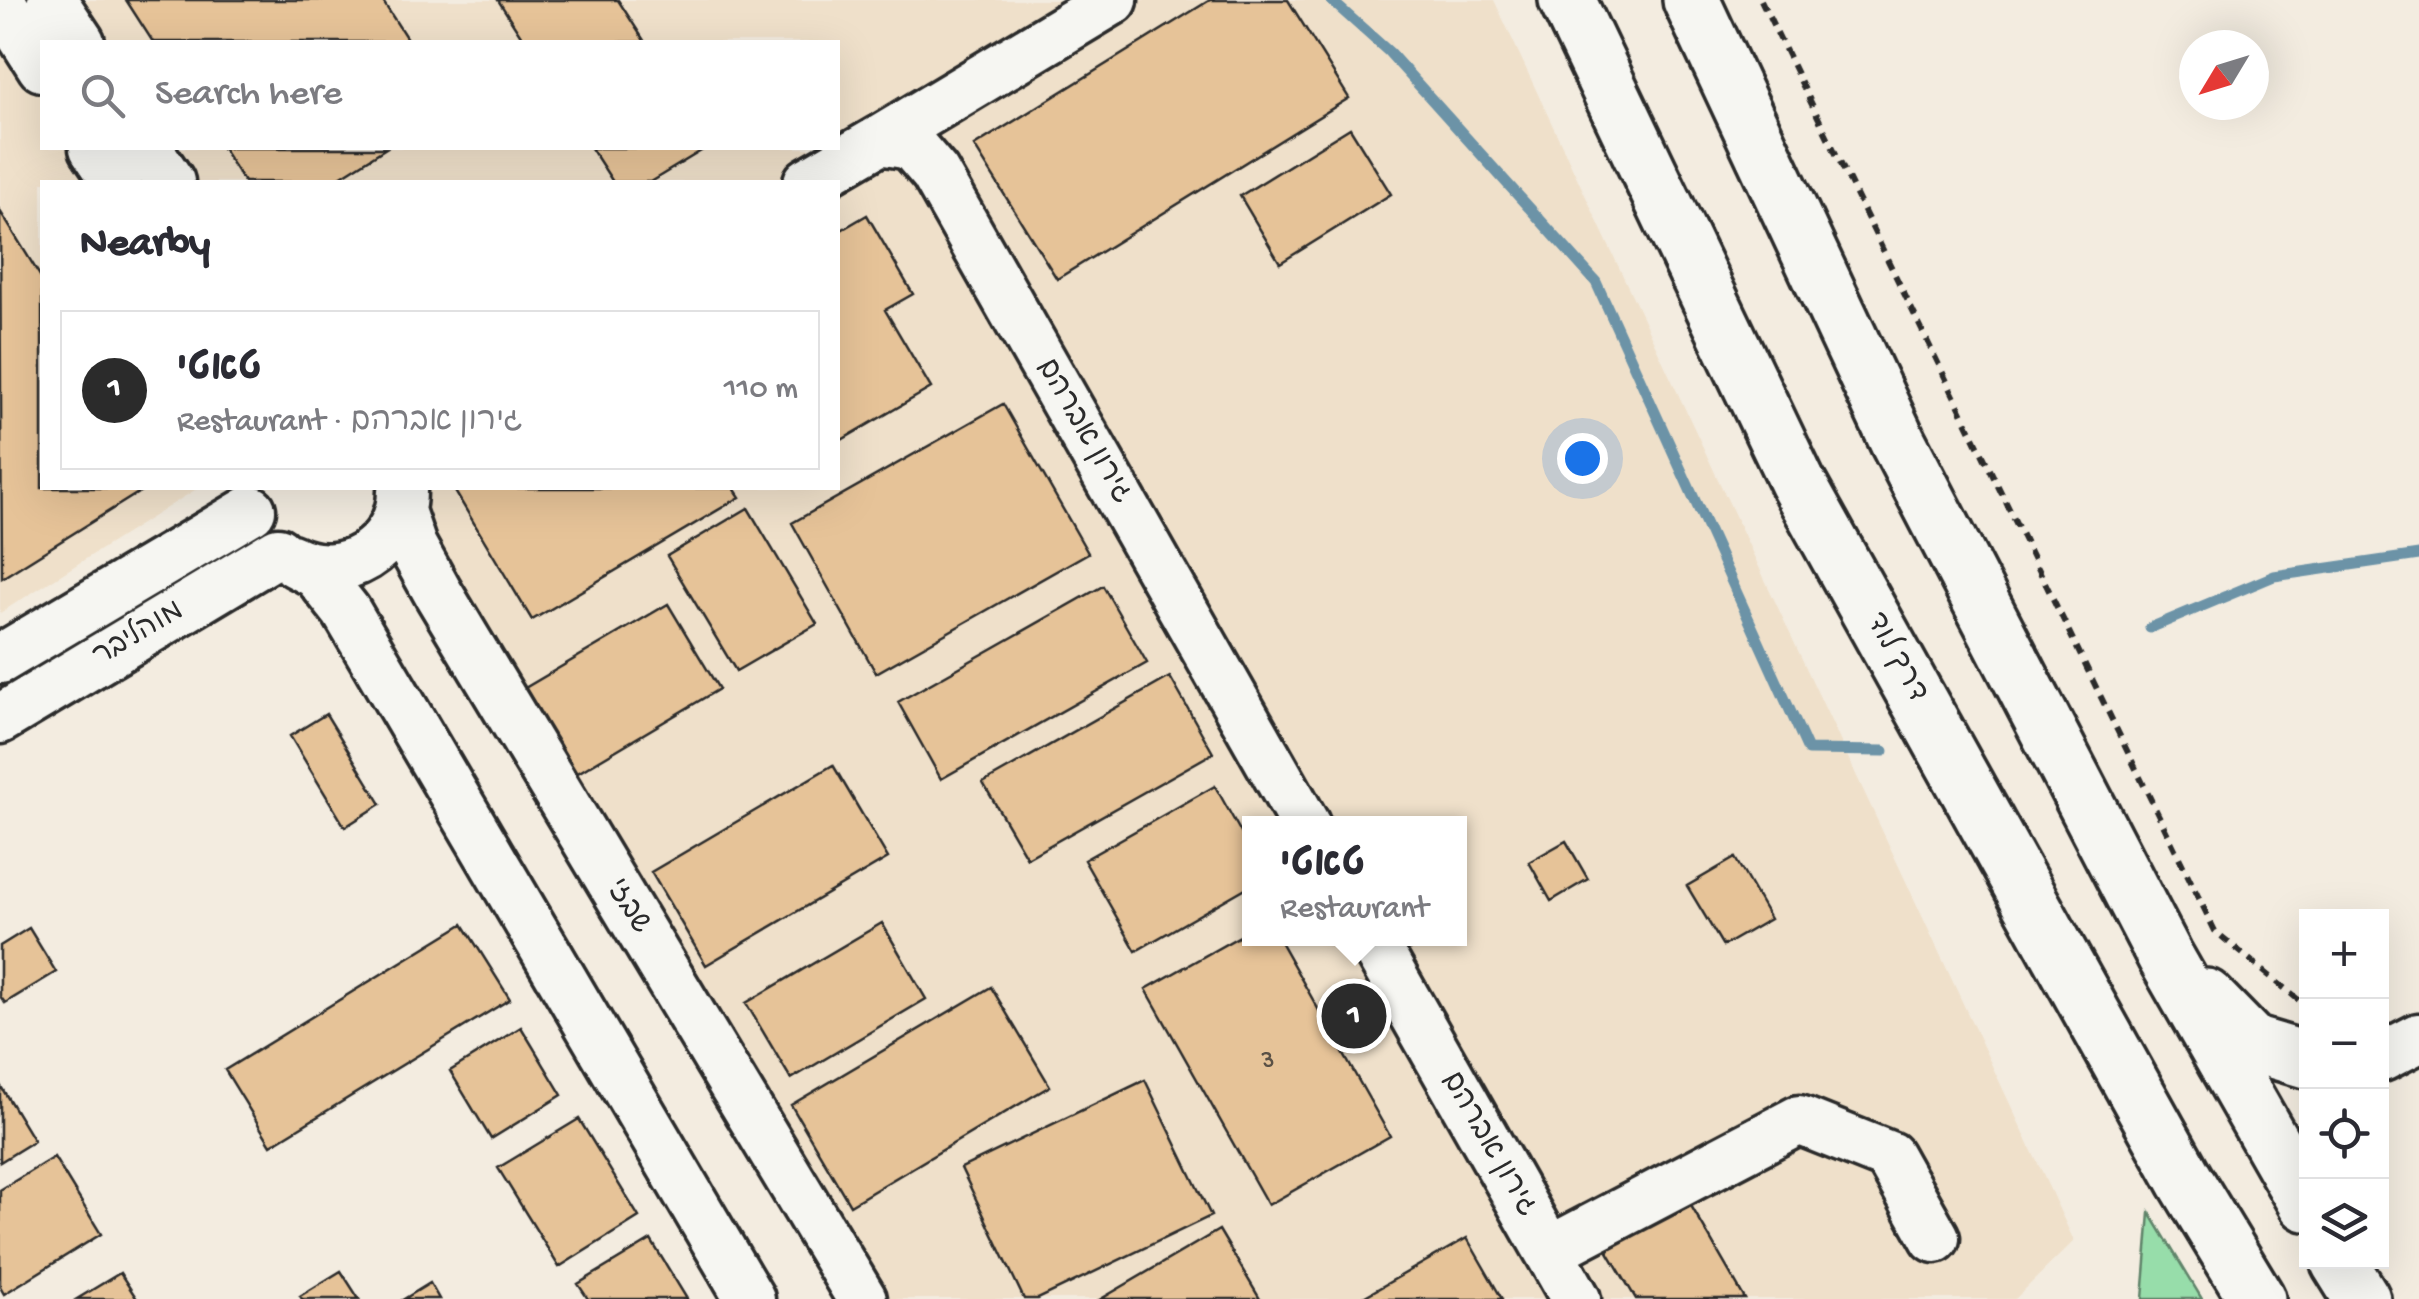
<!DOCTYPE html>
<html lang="en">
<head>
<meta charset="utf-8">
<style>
  body { margin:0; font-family:"Gochi Hand","Playpen Sans Hebrew",sans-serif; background:#f7f7f7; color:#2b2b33 }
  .controls { position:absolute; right:30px; bottom:30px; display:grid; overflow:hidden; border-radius:0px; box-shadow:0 10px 40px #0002 }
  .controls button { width:90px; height:90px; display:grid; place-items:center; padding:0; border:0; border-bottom:2px solid #e1e1e2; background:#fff; color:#2b2b33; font:50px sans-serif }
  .compass { position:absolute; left:2179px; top:30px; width:90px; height:90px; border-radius:50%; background:#fff; box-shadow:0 10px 40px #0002; rotate:232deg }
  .you { position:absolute; left:1582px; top:458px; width:35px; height:35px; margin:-25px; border:8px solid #fff; border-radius:50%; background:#1a73e8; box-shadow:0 0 0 15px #1a73e833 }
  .badge { display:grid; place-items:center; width:65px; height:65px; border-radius:50%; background:#2b2b2b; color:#fff; font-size:32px; font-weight:700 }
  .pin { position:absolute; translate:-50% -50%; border:5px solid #fff; box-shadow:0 2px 10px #0006 }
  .popup { position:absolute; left:1242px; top:816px; width:225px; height:130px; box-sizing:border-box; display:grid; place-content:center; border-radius:0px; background:#fff; filter:drop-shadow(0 2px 8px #0005); font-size:32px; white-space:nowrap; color:#7c7c81 }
  .popup b { font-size:38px; color:#2b2b33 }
  .popup::after { content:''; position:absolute; left:50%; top:100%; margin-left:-20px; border:20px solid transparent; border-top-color:#fff }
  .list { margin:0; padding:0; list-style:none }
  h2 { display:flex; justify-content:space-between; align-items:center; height:130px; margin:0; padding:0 40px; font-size:42px }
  h2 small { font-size:32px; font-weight:400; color:#7c7c81 }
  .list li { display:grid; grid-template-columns:65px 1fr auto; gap:30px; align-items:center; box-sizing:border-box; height:160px; margin:0 20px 20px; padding:0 20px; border:2px solid #e1e1e2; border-radius:0px }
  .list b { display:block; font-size:38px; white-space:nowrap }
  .list p { margin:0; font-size:32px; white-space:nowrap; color:#7c7c81 }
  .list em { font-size:32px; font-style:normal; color:#7c7c81 }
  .icon { flex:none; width:55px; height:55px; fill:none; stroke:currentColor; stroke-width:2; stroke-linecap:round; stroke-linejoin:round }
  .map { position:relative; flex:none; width:2419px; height:1299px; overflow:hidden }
  .search { position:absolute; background:#fff; box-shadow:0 10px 40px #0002; left:40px; top:40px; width:800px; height:110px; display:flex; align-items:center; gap:25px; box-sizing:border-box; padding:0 35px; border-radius:0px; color:#7c7c81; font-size:38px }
  .panel { position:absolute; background:#fff; box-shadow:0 10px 40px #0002; left:40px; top:180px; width:800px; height:310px; border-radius:0px }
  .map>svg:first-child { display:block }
</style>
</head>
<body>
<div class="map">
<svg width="2419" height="1299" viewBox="0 0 2419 1299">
  <rect width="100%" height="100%" fill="#f3ece0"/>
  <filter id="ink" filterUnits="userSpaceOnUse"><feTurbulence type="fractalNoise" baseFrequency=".01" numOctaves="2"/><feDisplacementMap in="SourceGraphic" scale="20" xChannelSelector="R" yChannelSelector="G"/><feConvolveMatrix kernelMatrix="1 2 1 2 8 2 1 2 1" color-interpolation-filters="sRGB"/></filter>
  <g filter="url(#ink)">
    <path fill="#efe0ca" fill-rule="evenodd" d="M0,0H1494L2074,1241L2015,1299H872L389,488H838V182H42V488H198L0,613ZM42,42H838V148H42ZM1249,824H1459V938H1249Z"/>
    <path fill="#97ddaa" stroke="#61846a" stroke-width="2.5" d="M2150,1213L2202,1299H2143Z"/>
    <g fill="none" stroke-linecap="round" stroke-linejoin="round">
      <path stroke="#6c93a7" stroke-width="11" d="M1331,0L1389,52L1596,282L1808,750L1884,751
        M2150,628L2274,576L2419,555"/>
    </g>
    <path fill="#e6c398" stroke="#2b2b2b" stroke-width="2.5" d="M126,0H382L409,42H153Z
      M498,0H618L645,42H525Z
      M1210,0H1288L1349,98L1057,279L974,146Z
      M1350,128L1391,194L1280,263L1240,196Z
      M222,148H386L332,182H244Z
      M591,148H706L650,182H613Z
      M0,211L42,279V488H146L2,578Z
      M867,215L913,294L885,310L931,388L838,442V232Z
      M1003,404L1088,553L876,673L792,523Z
      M453,488H734L740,497L532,620Z
      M748,508L817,624L736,671L667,556Z
      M1103,586L1147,663L941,779L898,702Z
      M668,604L719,689L576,774L525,688Z
      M1170,677L1213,753L1027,858L983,783Z
      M326,714L381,804L345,827L290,736Z
      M833,765L888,858L706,965L651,872Z
      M1215,786L1249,847V886L1136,951L1084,860Z
      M1566,841L1588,879L1551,901L1529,862Z
      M1735,858L1770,919L1723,946L1687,886Z
      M882,923L926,999L791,1079L746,1003Z
      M463,924L510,999L271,1145L225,1070Z
      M29,928L56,972L5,1003L0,996V946Z
      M1249,931V938H1278L1390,1136L1268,1205L1146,989Z
      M991,987L1050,1086L850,1205L791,1105Z
      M521,1027L562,1095L491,1139L450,1071Z
      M1145,1080L1211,1216L1038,1299H1024L961,1168Z
      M0,1085L34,1141L0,1162Z
      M579,1119L639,1217L559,1267L498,1168Z
      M54,1157L101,1234L4,1294L0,1287V1190Z
      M1686,1197L1745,1299H1636L1604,1245Z
      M1219,1230L1260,1299H1101Z
      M1467,1238L1502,1299H1360Z
      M651,1240L687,1299H588L578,1284Z
      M341,1271L359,1299H302L300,1296Z
      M120,1273L137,1299H77Z
      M430,1283L439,1299H404Z"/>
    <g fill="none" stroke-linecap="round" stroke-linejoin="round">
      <defs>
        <path id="minor" d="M52,0L80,42
          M0,1L42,67
          M880,140L1113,0
          M94,148L117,182
          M147,148L170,182
          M808,182L880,140L911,145L935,173L1305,824
          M400,511L412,546L438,593L862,1299
          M291,559C342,585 402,548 402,491
          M296,563L317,574L346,611L750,1299
          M0,659L251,510
          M0,719L278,552
          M1371,938L1576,1299
          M2382,1057L2419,1038
          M1549,1251L1799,1120L1889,1156L1935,1238"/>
        <path id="major" d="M1567,0L1797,482L2185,1180L2257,1299
          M1691,0L1898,442L2165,956L2306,1203
          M2206,997L2252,1044L2306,1060
          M2339,1262L2362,1299"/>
      </defs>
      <use href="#minor" stroke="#2b2b2b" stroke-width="55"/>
      <use href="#major" stroke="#2b2b2b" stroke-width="62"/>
      <path stroke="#2b2b2b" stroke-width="6" stroke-dasharray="10 8" stroke-linecap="butt" d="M1761,0L2215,931L2306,1006"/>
      <use href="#minor" stroke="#f6f6f2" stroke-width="48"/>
      <use href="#major" stroke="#f6f6f2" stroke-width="55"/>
    </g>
  </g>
  <g text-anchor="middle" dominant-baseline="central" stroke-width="8" stroke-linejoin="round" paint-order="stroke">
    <g font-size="25" fill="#5a5146">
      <text x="1268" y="1062">3</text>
    </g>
    <g font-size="30" fill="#2b2b2b" stroke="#f6f6f2">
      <text transform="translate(1083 432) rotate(60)">גירון אברהם</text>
      <text transform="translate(139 635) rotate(-31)">מוהליבר</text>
      <text transform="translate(1895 658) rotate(61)">דרך לוד</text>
      <text transform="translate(627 907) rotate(59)">שבזי</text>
      <text transform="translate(1488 1145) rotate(60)">גירון אברהם</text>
    </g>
  </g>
</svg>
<div class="controls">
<button>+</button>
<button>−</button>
<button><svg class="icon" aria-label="locate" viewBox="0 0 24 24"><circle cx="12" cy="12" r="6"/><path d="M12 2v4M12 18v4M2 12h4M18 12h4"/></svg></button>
<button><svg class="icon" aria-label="layers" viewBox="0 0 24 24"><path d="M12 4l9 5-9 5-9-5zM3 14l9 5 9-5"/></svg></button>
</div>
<svg class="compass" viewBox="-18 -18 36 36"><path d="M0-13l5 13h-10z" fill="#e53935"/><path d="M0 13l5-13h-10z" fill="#7c7c81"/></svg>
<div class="you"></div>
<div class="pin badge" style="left:1354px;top:1016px">1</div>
<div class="popup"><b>טאטי</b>Restaurant</div>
<div class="search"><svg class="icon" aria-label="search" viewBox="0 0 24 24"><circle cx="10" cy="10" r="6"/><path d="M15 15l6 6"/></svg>Search here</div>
<section class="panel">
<h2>Nearby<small></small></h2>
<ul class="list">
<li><span class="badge">1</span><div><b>טאטי</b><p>Restaurant · גירון אברהם</p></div><em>110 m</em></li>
</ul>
</section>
</div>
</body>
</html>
